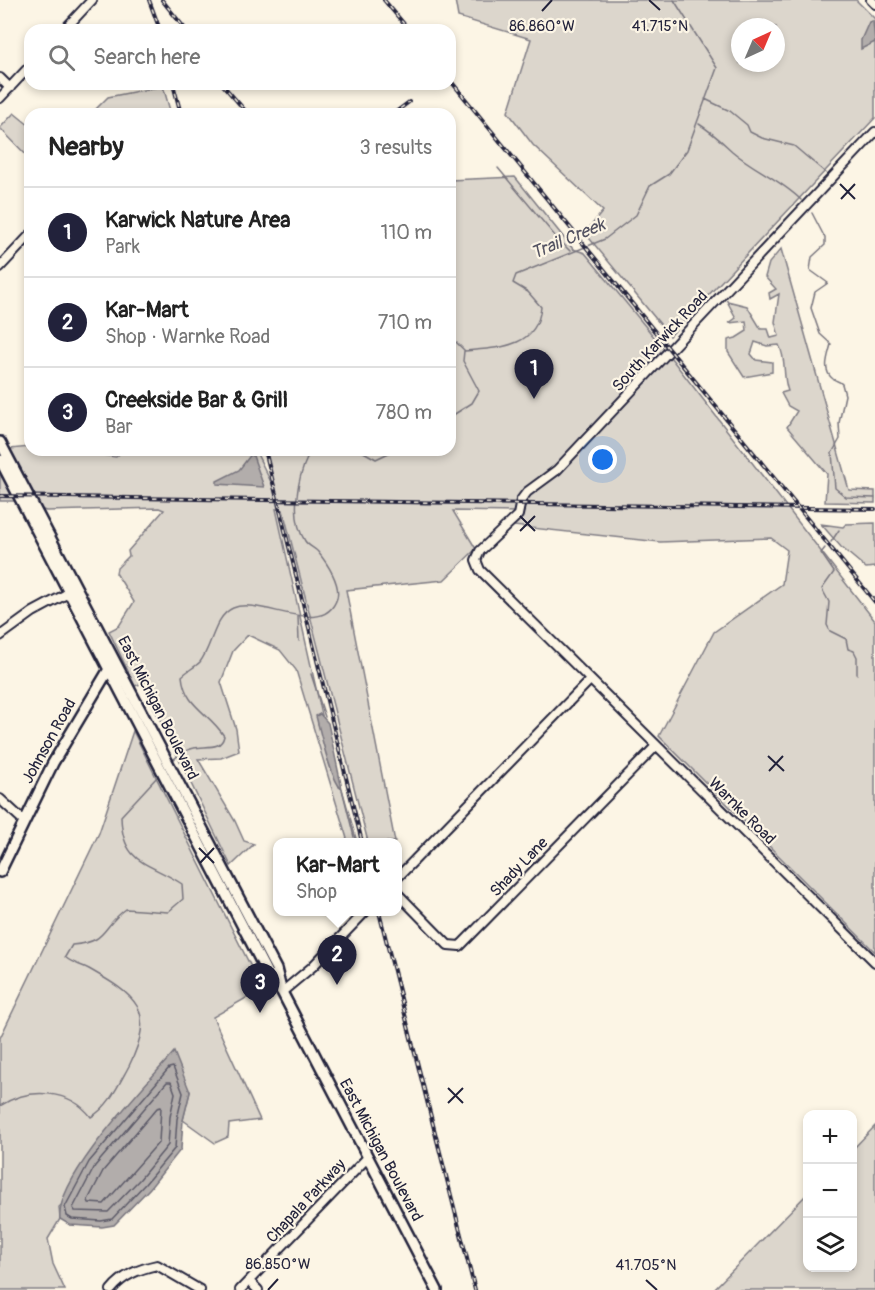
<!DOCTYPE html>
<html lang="en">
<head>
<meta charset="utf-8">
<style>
  body { margin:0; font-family:Pangolin,sans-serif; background:#f6f6f6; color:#222 }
  .controls { position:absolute; right:18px; bottom:18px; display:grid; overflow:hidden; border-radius:12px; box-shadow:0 3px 9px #0003 }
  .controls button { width:54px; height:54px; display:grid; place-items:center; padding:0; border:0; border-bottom:2px solid #e0e0e0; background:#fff; color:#222; font:30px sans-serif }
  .compass { position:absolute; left:731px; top:18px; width:54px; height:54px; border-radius:50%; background:#fff; box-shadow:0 3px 9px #0003; rotate:44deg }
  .you { position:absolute; left:603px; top:460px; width:21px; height:21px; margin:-15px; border:4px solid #fff; border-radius:50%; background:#1a73e8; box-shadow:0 0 0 9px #1a73e833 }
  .badge { display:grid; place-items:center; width:39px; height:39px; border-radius:50%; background:#22223b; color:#fff; font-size:20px; font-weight:700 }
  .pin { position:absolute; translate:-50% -50px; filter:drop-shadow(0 2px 3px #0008) }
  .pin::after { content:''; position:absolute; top:32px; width:21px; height:18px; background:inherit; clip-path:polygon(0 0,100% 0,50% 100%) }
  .popup { position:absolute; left:273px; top:838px; width:129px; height:78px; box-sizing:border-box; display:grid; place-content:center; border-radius:12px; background:#fff; filter:drop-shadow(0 2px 4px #0005); font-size:20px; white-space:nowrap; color:#767676 }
  .popup b { font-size:22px; color:#222 }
  .popup::after { content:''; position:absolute; left:50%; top:100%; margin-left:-12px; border:12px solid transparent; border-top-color:#fff }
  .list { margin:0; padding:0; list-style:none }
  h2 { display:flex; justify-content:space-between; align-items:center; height:78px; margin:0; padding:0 24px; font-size:26px }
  h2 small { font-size:20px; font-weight:400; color:#767676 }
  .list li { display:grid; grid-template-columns:39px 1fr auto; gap:18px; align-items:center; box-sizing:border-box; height:90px; padding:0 24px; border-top:2px solid #e0e0e0 }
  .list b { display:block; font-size:22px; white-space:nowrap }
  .list p { margin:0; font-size:20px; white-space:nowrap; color:#767676 }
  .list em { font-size:20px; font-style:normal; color:#767676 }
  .icon { flex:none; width:33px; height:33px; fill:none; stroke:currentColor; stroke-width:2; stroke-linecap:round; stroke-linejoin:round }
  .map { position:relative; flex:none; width:875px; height:1290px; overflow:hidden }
  .search { position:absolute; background:#fff; box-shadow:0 3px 9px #0003; left:24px; top:24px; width:432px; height:66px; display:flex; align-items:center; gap:15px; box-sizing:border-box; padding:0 21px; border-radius:18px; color:#767676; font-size:22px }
  .panel { position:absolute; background:#fff; box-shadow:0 3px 9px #0003; left:24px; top:108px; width:432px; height:348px; border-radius:18px }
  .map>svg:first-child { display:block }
</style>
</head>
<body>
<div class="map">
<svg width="875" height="1290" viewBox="0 0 875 1290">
  <rect width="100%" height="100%" fill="#fcf5e5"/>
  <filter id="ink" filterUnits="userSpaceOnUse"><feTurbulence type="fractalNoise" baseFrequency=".0167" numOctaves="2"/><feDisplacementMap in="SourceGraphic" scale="12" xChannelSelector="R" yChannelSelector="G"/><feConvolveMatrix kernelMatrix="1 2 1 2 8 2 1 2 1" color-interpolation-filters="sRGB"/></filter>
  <g filter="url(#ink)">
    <path fill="#dcd6cc" stroke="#7f7c84" stroke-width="1.5" fill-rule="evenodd" d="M455,0H856L875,19V118L670,336L585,233L603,211L533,145L508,112L531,39L458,17ZM740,27H776V63H740Z
      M163,86L171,114H91L108,97Z
      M14,113L30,126V159L0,128Z
      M515,177L573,249L585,253L664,349L875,621V952L659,736L714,632L782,584L787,550L771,538L660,542L513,526L524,512L453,511L476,549L444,580L346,590L395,842H368L283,510L276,509L322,715L320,714L318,723L339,787L342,789L357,842H348L296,670L280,650L248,635L233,651L221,682L236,729L239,751L221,758L198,759L235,821L244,841L254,844L231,866L148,695L151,693L145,682L135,686L109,631L119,626L134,602L116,573L117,568L129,556L128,551L164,510L159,508L46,511L15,501H0V450L30,447V450H65L116,457L123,450H255L274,488L266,450H450V180Z
      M781,249L849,490L875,491V503L825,502L827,474L787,427L797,411L788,406L781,393L788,391C782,375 787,360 779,345L767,346L755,342L751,354L756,360L772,362V372L744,377L728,352V340L736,338L747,331L746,321L729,323L736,318L727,301L747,306L761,329H768L771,338L779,336L775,322L779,294L770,299L769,293L776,289L765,277L769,263Z
      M875,523V567L866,568L841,547L821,524L843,527L846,524Z
      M133,731L262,989L213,1017L260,1120L229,1124L228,1137L215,1143L183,1120L190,1092L59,1207L60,1219L48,1239L53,1264L65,1290H0V1038L99,833Z
      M875,1126V1290H713L807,1194L808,1268H852L853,1149Z"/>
    <path fill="#b2adab" stroke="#78757e" stroke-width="1.5" d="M873,21L875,42L861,49V40L869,22Z
      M252,453L264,487L217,484V481L239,470Z
      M320,714L328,723L342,789C331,782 320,731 316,716Z
      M174,1052L190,1092L183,1120L181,1149L150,1188L114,1225L102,1227L70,1225L60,1219C55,1178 146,1085 174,1052Z"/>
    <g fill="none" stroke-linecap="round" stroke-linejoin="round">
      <path stroke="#5c5a68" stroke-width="1.5" d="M173,1067L183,1093L177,1119L175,1148L145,1184L112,1219L101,1221L72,1219L67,1216L65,1207L89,1162L169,1068Z
        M167,1082H171L175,1093L170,1117L168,1145L140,1179L108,1212L75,1211L73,1208L95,1166Z
        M161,1107L159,1142L104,1204L89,1203L88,1200L103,1171L157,1108Z"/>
      <path stroke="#78757e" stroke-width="1.5" d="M705,99L730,111L747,125L750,132L762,138L794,146L826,173
        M699,124C712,132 721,141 732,151C753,169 781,180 801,200
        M498,168L555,236L570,251
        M812,213L825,238V245L812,257L810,270L828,283L815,292L811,308L820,334L831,344C829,354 821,370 833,379C836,381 840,381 842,384L845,395L839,423L840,439L832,453L835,488L846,497L875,498
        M450,335L453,338
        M456,342L464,350
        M450,417L472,403L479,391L463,361L464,351C497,348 537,349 541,307L528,292L513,283L516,275L605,239L636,215L650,186L669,174L687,150L717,68L674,0
        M360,450L376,459L395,450
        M831,542L839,530
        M825,548L821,553L834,572L822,589L829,602L827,625L830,631L846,639L848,649L854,651L857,657V674
        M298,616L299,641
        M311,674L325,717
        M172,761C178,755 185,750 194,748C205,745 221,751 224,736C209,712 185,707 182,676C187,671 195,667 200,662C212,647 214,616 233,608C261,596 324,640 337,598C341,584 327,563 318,552C315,548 308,546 305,541C290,518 297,479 308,456L324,450
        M342,789L354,837
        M0,1106C28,1087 70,1089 91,1117C109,1107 119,1084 129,1066C157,1009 136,996 89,969C80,964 73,964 65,957L72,945C109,942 100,928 126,909L168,912L183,899L182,884C150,862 122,866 121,816L158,776"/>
      <defs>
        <path id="minor" d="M871,0L875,4
          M64,30L92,0
          M0,78L10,88
          M0,98L30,66
          M875,132L557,470L527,492L521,500L518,515L480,551L476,560L480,570L875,962
          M0,267L30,235
          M0,636L33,612L74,590
          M0,799L24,821
          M397,878L590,680
          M397,893L448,945L460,946L656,746
          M282,992L312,967L365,912
          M249,1281L258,1290
          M111,1290C123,1275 139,1269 157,1265L200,1290
          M240,1290L368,1157"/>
        <path id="major" d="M0,442L276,969L281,989
          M0,460L267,973L282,992L437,1290
          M0,872L53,763L109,669L113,667"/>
      </defs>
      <use href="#minor" stroke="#22223b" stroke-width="12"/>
      <use href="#major" stroke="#22223b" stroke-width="14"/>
      <use href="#minor" stroke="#fcf5e5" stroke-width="8"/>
      <use href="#major" stroke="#fcf5e5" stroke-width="9"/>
      <defs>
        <path id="rail" d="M149,0L160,30
          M162,0L186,30
          M384,0L409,30
          M450,80L875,602
          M173,84L181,114
          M222,84L248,114
          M393,114L409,102
          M265,450L362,842
          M0,496L875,509
          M379,912L475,1290"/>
      </defs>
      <use href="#rail" stroke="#22223b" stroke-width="4"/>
      <use href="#rail" stroke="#fcf5e5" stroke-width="1.5" stroke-dasharray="4.5" stroke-linecap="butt"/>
    </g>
  </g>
  <path fill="none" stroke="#22223b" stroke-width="2" d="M649,0L660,10M542,11L552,0M840,184L855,199M841,199L855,184M520,516L535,531M520,531L535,516M768,756L784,771M769,771L783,756M199,848L214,863M200,863L214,848M448,1088L463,1103M448,1103L463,1088M646,1280L657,1290M268,1290L278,1279"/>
  <g text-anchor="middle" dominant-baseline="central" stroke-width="4.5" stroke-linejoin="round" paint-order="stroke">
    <g font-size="16" fill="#22223b" stroke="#fcf5e5">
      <text transform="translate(660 341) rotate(-47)">South Karwick Road</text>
      <text transform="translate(158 708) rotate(63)">East Michigan Boulevard</text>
      <text transform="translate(49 741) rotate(-61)">Johnson Road</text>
      <text transform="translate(742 811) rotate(45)">Warnke Road</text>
      <text transform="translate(519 867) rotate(-46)">Shady Lane</text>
      <text transform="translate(381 1150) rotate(62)">East Michigan Boulevard</text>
      <text transform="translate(306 1201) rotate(-47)">Chapala Parkway</text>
    </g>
    <g font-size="18" font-style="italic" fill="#545362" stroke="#fcf5e5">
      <text transform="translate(568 239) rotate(-23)">Trail Creek</text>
    </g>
  </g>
  <g font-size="15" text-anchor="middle" fill="#22223b" stroke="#fcf5e5" stroke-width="4.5" stroke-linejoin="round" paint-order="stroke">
    <text x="660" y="31">41.715°N</text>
    <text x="542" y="31">86.860°W</text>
    <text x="278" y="1269">86.850°W</text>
    <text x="646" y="1270">41.705°N</text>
  </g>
</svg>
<div class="controls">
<button>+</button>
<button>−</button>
<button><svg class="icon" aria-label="layers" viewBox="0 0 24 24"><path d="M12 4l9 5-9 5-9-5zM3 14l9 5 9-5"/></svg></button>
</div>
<svg class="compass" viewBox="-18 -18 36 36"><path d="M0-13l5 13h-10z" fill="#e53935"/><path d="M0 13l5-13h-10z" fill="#767676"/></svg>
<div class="you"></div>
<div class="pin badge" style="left:534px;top:399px">1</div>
<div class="pin badge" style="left:337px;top:985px">2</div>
<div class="popup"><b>Kar-Mart</b>Shop</div>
<div class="pin badge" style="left:260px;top:1013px">3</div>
<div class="search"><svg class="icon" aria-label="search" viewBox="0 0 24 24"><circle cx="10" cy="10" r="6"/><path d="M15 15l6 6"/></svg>Search here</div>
<section class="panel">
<h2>Nearby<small>3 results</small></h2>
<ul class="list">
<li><span class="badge">1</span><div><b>Karwick Nature Area</b><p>Park</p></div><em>110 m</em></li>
<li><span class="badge">2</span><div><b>Kar-Mart</b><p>Shop · Warnke Road</p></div><em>710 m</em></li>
<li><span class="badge">3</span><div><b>Creekside Bar &amp; Grill</b><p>Bar</p></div><em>780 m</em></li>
</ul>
</section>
</div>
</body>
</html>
